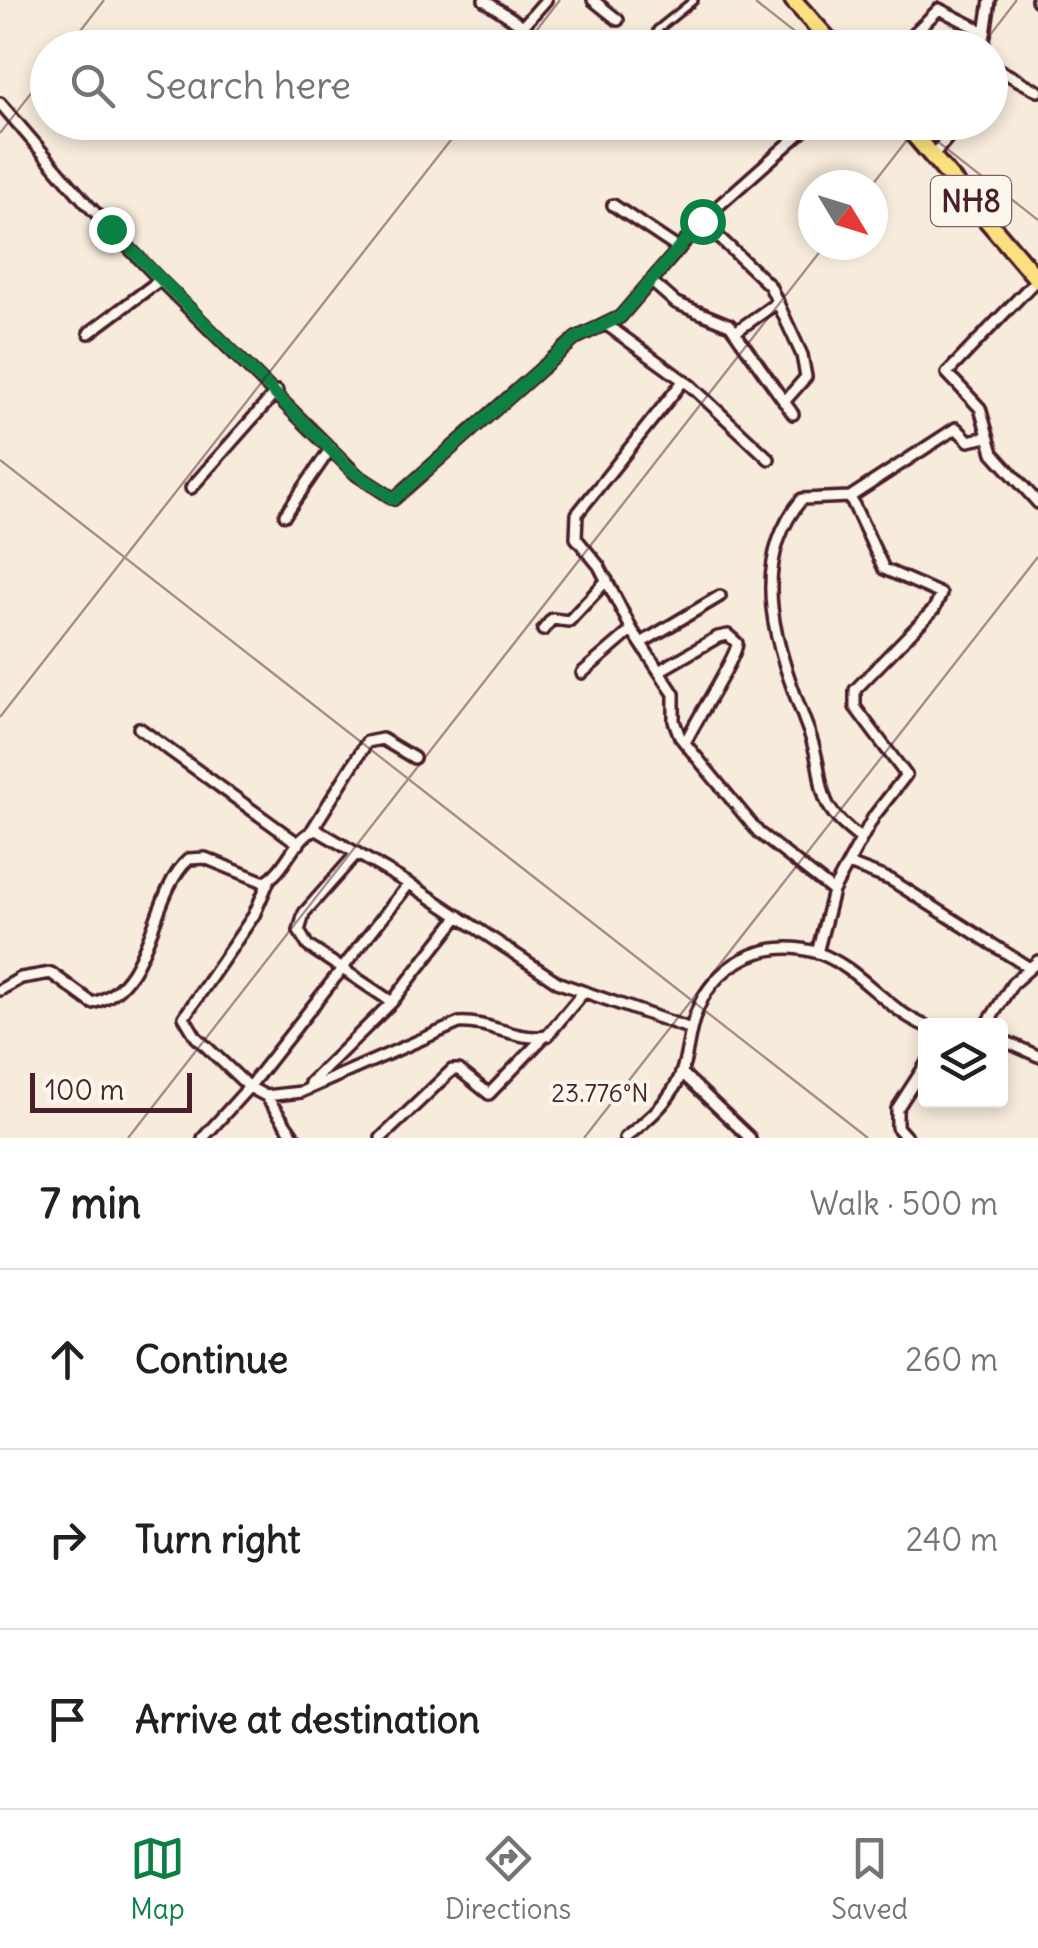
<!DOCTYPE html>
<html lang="en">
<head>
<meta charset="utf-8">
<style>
  body { margin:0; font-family:Delius,sans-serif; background:#f2f2f2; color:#202124 }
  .controls { position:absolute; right:30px; bottom:30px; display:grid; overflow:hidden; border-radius:10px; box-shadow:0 5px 15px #0003 }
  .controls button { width:90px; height:90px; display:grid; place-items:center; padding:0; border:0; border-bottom:2px solid #e0e0e0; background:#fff; color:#202124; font:50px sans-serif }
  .compass { position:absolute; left:798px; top:170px; width:90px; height:90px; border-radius:50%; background:#fff; box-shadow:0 5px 15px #0003; rotate:128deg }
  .scale { position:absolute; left:30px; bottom:25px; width:162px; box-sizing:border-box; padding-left:10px; border:5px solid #4a1f2b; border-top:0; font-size:28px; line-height:35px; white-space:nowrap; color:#4a1f2b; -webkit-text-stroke:8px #fbf7ec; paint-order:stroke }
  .stop { position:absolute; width:30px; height:30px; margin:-22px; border:8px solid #0b8043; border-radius:50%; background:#fff }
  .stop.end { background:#0b8043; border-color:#fff; box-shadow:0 2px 10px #0008 }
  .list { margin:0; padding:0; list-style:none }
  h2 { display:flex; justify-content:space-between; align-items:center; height:130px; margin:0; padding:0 40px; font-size:42px }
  h2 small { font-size:32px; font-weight:400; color:#757577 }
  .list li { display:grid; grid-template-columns:65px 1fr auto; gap:30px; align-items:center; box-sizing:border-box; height:180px; padding:0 40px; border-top:2px solid #e0e0e0 }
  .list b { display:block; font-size:38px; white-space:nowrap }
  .list em { font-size:32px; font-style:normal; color:#757577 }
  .icon { flex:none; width:55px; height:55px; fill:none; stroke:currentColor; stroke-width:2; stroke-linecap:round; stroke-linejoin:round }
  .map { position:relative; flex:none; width:1038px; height:1138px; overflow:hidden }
  .search { position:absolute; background:#fff; box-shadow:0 5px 15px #0003; left:30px; right:30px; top:30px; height:110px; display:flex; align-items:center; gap:25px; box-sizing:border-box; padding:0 35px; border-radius:55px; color:#757577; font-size:38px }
  .sheet { height:670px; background:#fff }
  nav { display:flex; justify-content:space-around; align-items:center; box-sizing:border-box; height:140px; border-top:2px solid #e0e0e0; background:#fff; font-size:28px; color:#757577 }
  nav a { display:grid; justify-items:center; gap:5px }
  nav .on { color:#0b8043 }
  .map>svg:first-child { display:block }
</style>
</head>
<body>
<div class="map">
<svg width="1038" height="1138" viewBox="0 0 1038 1138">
  <rect width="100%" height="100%" fill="#f7ebdb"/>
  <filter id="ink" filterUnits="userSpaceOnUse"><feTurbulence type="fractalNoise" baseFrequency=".01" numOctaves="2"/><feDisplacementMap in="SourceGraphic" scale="20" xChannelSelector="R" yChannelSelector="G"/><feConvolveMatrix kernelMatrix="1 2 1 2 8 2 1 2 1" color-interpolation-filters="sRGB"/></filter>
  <g filter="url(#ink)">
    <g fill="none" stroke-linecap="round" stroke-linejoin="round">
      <defs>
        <path id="service" d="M657,30L694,0"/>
        <path id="minor" d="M484,0L523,26L546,0
          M593,0L618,20
          M1037,0L1038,1
          M899,48L939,9L985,32
          M983,48L990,0
          M990,65L1038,91
          M0,103L86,203L160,280L89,333
          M933,155L961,122
          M613,205L679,249
          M702,221L770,286L802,355L806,377L784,402
          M1037,279L947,373L980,408L993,453L1038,503
          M160,280L357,475L394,499L576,338L620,317L707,216L813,122
          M652,282L676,303L730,325L793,414
          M607,325L691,386L769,459
          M735,332L778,302
          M684,380L577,514L576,538L599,566L632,630L674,694V721L680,737L759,833L833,891
          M191,488L277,391
          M850,497L802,499C743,570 781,658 809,732C829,784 808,800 860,838
          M285,515L331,448
          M543,630L552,619L569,621L607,580
          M641,643L720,596
          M659,671L718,637L728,635L737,643C738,655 694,723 685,743
          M582,673L632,630
          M139,728L299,844
          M312,830L367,742L382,739L414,758
          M357,853L304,913L299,931L308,946L392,1002
          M849,864L891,880L1028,967
          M408,885L249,1087L266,1096L301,1092L459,1023C489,1021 519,1042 547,1036L582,994
          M817,953L833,891L874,816L906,775L855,707V690L934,609L941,594L884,569L850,497L956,428L969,441L986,437
          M0,990L21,978L51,973L92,1003C154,988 149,894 189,859L205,858L264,882C287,871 293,836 317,830L416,888L559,983L691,1029
          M986,1026L1013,983L1038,961
          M1000,1039L1038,1056
          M682,1073L750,1138
          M310,1083L392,1002L459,916
          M266,1096L295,1138
          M203,1138L249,1087L196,1037L184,1017L254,915L269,880
          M381,1138L452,1070H459L489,1094L543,1038
          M625,1138C645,1122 665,1106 677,1083C688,1062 687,1038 695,1016C712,965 765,936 818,953C859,967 885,1009 926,1026
          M907,1138L897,1127V1109L926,1064"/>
        <path id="trunk" d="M793,0L836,48
          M903,122L1038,280"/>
      </defs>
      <use href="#service" stroke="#4a1f2b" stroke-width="12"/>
      <use href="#minor" stroke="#4a1f2b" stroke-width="16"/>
      <use href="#trunk" stroke="#4a1f2b" stroke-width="22"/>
      <use href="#service" stroke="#fbf7ec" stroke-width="5"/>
      <use href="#minor" stroke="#fbf7ec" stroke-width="9"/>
      <use href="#trunk" stroke="#fbe080" stroke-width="15"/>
    </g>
  </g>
  <g fill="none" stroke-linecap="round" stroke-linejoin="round" filter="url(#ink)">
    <path stroke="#0b8043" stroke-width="12" d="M111,229L352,471L394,499L576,338L620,317L702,221"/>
  </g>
  <path fill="none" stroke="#4a1f2b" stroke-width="2.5" stroke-opacity="0.45" d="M756,0L817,48M67,48L104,0M523,48L560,0M980,48L1017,0M913,122L1038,220M0,133L48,72M872,185L921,122M0,460L868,1138M0,717L465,122M128,1138L825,245M584,1138L1038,557"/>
  <g text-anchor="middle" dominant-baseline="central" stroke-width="8" stroke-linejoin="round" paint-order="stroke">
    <rect fill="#fbf7ec" stroke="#7f6065" stroke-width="2.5" x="931" y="176" width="80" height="50" rx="8"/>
    <g font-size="30" font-weight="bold" fill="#4a1f2b">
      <text x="971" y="201">NH8</text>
    </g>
  </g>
  <g font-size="25" text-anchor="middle" fill="#4a1f2b" stroke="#fbf7ec" stroke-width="8" stroke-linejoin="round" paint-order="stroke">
    <text x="600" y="1102">23.776°N</text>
  </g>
</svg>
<div class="controls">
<button><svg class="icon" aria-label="layers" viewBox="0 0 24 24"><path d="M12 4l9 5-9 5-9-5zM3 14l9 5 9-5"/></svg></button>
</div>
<svg class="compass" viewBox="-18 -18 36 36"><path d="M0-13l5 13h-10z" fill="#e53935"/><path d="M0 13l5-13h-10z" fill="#757577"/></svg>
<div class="scale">100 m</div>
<div class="stop" style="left:702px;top:221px"></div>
<div class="stop end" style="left:111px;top:229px"></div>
<div class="search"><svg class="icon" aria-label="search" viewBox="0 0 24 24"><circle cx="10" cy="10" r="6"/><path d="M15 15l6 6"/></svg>Search here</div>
</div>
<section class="sheet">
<h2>7 min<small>Walk · 500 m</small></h2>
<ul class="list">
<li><svg class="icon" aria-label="ahead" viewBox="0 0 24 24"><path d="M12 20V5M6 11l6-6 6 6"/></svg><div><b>Continue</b></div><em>260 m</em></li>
<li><svg class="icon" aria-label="right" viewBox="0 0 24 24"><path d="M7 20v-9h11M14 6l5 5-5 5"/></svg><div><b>Turn right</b></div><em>240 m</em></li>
<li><svg class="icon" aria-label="arrive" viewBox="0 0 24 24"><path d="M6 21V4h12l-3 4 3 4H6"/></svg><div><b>Arrive at destination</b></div></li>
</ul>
</section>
<nav>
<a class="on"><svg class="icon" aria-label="map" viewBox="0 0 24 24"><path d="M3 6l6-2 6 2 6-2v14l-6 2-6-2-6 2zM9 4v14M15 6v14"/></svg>Map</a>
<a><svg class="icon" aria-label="directions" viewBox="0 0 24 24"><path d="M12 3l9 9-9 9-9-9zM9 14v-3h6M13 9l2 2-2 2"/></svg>Directions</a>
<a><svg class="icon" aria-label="saved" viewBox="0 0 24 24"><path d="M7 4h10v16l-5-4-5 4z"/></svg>Saved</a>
</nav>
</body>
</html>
